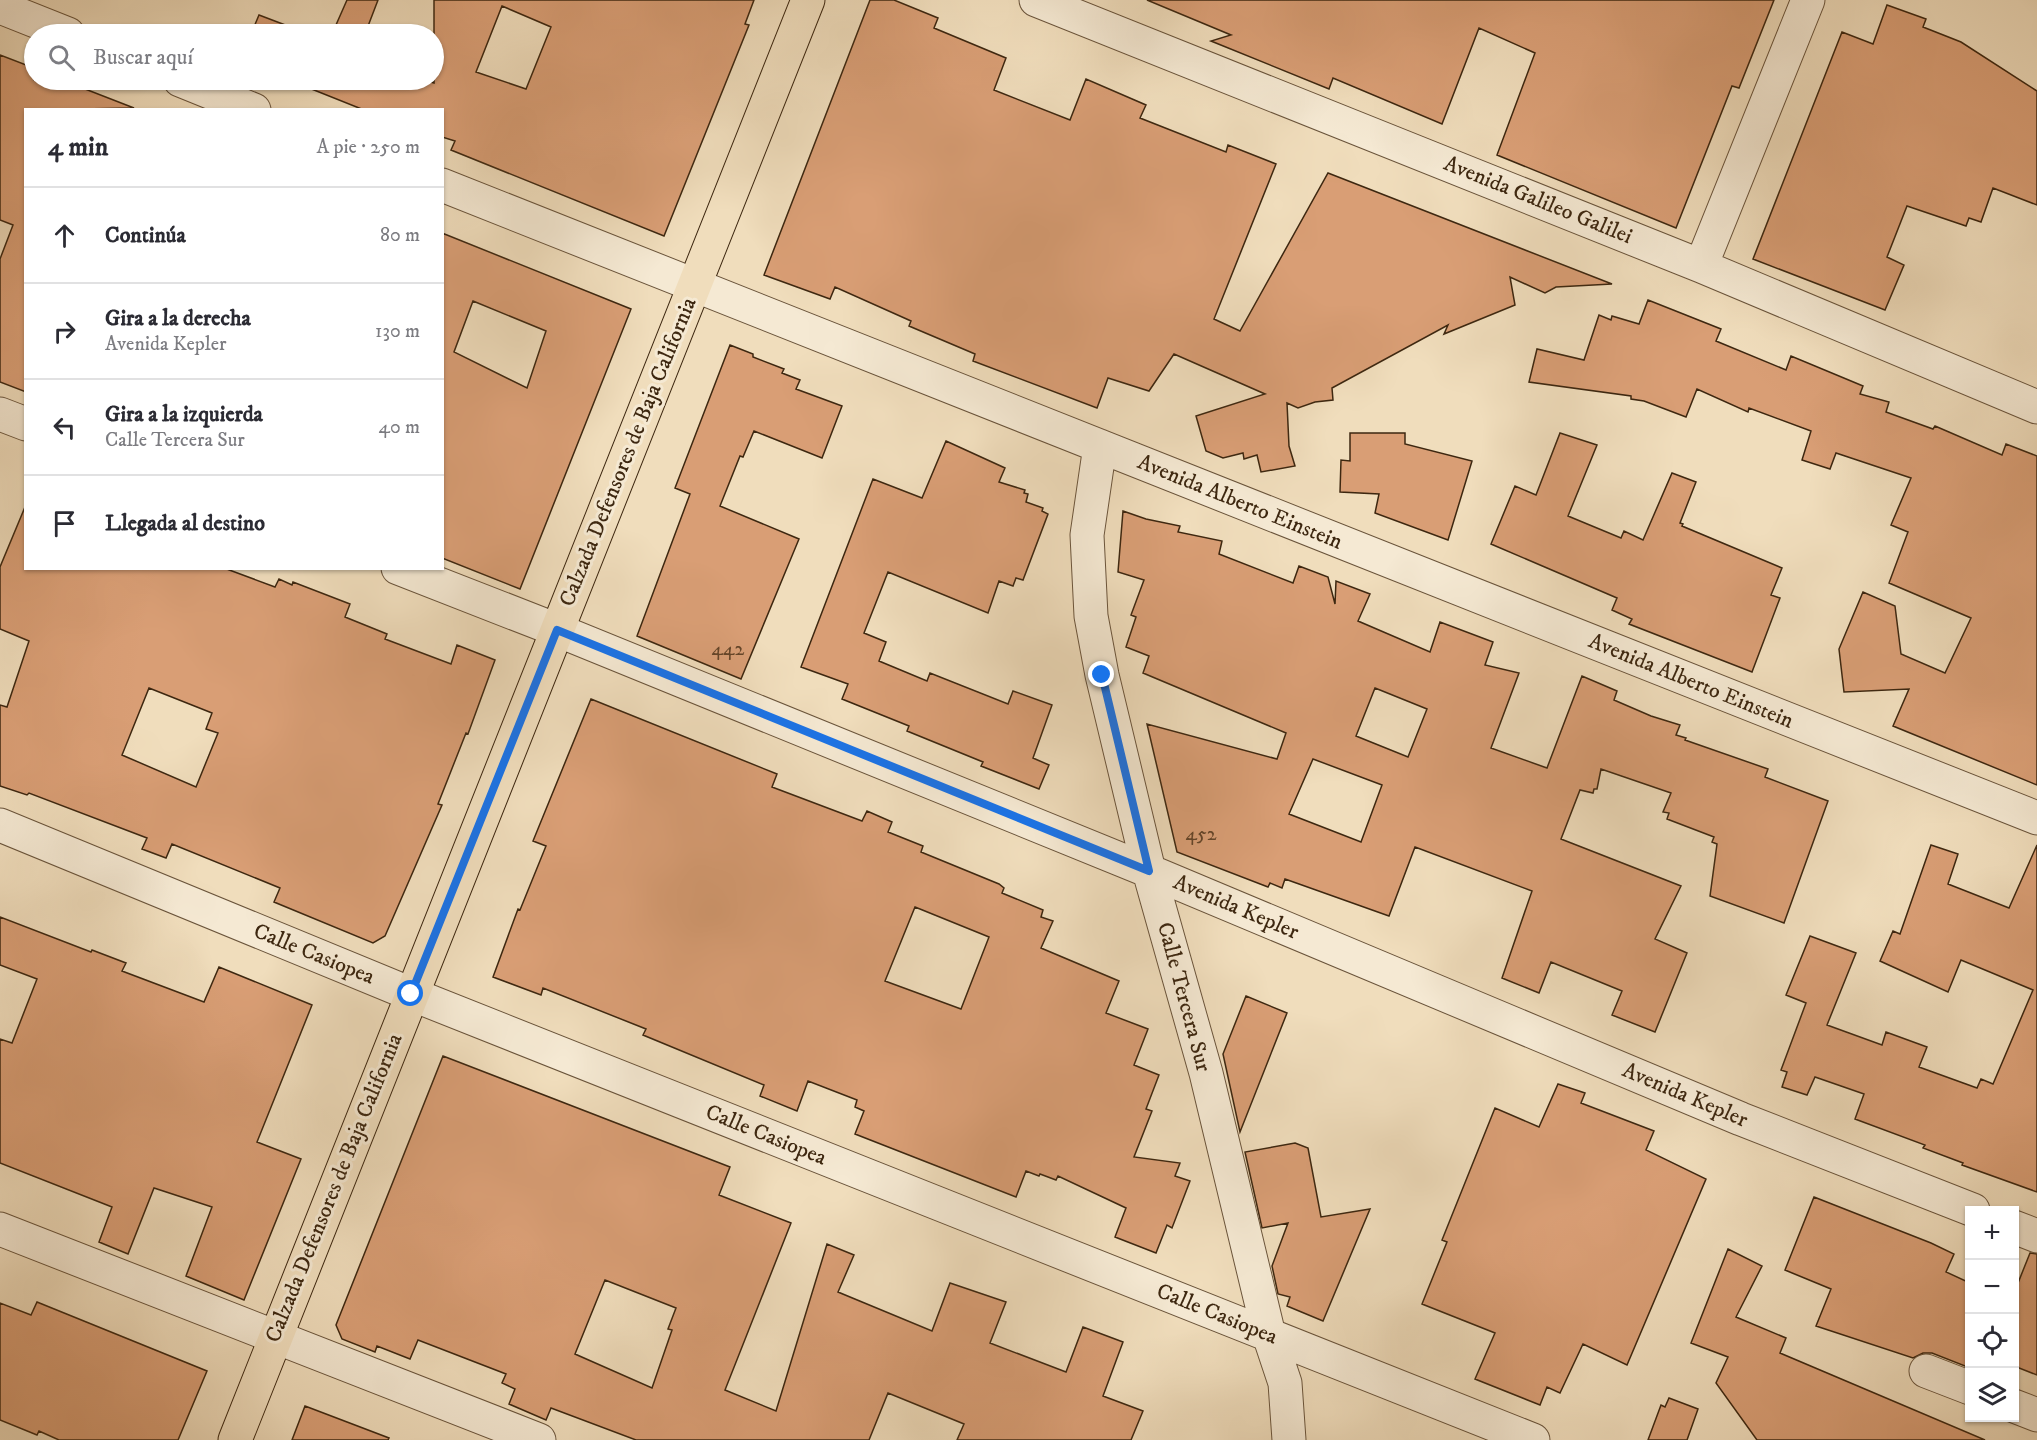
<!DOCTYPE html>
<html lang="es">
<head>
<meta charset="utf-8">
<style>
  body { margin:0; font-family:"IM FELL DW Pica",serif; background:#f7f7f7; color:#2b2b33 }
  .controls { position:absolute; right:18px; bottom:18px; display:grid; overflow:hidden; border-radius:0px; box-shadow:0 2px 4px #0004 }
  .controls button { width:54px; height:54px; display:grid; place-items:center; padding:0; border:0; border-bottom:2px solid #e1e1e2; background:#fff; color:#2b2b33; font:30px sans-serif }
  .stop { position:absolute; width:18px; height:18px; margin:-14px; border:4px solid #1a73e8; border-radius:50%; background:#fff }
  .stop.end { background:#1a73e8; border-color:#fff; box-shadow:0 2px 6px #0008 }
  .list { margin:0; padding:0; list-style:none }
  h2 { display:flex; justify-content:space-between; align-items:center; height:78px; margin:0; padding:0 24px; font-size:26px }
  h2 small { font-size:20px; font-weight:400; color:#7c7c81 }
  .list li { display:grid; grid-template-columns:39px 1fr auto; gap:18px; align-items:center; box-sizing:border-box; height:96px; padding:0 24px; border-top:2px solid #e1e1e2 }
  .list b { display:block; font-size:22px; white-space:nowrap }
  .list p { margin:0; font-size:20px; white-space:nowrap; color:#7c7c81 }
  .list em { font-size:20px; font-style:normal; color:#7c7c81 }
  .icon { flex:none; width:33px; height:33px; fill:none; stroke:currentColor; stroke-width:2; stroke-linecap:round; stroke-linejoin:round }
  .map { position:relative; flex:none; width:2037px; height:1440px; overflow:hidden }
  .search { position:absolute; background:#fff; box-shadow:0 2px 4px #0004; left:24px; top:24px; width:420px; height:66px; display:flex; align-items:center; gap:15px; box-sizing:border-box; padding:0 21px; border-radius:33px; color:#7c7c81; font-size:22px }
  .panel { position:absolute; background:#fff; box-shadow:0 2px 4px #0004; left:24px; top:108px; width:420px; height:462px; border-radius:0px }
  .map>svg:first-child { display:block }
</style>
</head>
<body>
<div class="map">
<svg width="2037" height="1440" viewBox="0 0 2037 1440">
  <rect width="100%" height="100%" fill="#f0ddbc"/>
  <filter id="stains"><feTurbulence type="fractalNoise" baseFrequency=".00333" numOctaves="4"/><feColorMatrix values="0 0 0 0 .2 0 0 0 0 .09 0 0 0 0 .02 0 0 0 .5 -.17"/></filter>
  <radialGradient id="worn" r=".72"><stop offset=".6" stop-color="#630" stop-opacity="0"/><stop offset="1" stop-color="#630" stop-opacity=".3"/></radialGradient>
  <path fill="#d99e75" stroke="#3d2710" stroke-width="1.5" fill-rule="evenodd" d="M347,0H378L365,34H332Z
    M434,0H754L745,24L749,25L664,236L451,150L455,141L442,137V110H364L294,82L292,86L275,80H424L434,83ZM502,6L551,27L526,89L476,72Z
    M870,0H894L938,18L934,28L1006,58L994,90L1070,120L1086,79L1146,105L1140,118L1226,152L1228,145L1276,164L1214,319L1240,331L1328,173L1612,284L1556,287L1545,293L1510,277L1515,305L1444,334L1448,325L1332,388L1333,400L1315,402L1298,408L1287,403L1289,446L1295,466L1261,472L1257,455L1244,459L1243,453L1223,458L1206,451L1196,416L1265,394L1174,354L1149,391L1108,378L1097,408L973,361L975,354L909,326L911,321L835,287L830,299L764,275Z
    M1147,0H1774L1739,88L1732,86L1676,228L1497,155L1535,53L1479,28L1442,124L1333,78L1329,89L1211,41L1231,35Z
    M1887,5L1926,19L1923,27L1961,42L2037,91V205L1993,188L1981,222L1969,218L1966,226L1907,206L1887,257L1904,265L1885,310L1753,259L1842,32L1873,44Z
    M259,15L309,34H251Z
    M0,55L34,68V80H62L134,108L26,110V392L0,382V259L13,225L0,220Z
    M442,233L631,309L520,589L442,558ZM473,301L546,331L527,388L454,352Z
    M1648,300L1721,329L1716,341L1786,370L1791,356L1863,386L1860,394L1889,402L1886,412L1933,429L1935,426L2002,455L2006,444L2037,456V785L1893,726L1909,689L1844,692L1839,649L1863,592L1895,606L1901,654L1945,673L1971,618L1889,583L1908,532L1891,525L1911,478L1836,453L1830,469L1802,460L1811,431L1749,408L1748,412L1697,389L1686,417L1644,401L1631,399V396L1529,382L1537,349L1584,360L1599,315L1611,320L1612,316L1639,324Z
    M730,345L753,354V357L784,369L782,373L800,380L796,389L842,406L822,458L754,431L743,457L740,456L720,506L799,539L741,679L637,636L690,494L675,488Z
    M1350,433H1405V444L1472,461L1448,540L1375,513L1379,494L1340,492L1341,460L1350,461Z
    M1560,433L1597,445L1568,516L1621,538L1624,531L1643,540L1672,473L1696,482L1680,523L1683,524L1682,526L1782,568L1771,595L1780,598L1752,672L1629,624L1632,619L1612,610L1617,598L1491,544L1515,486L1536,495Z
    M946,441L1005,468L999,482L1025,490L1024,493L1028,494L1026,502L1043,508L1042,511L1048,514L1023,580L1016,578L1013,586L999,581L988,613L888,572L864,633L886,642L879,661L927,681L930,673L1008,704L1013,691L1052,705L1033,758L1049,765L1039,789L981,766L983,762L907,731L909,726L842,699L848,684L801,667L873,479L922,498Z
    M25,507L26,568H224L275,587L279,579L292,585L293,582L350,604L345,617L387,634L385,639L451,664L457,645L495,660L468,734L466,733L438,804L442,805L385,936L373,943L274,902L280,888L172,844L166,858L142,849L147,838L29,793L27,795L0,786V705L7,707L29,641L0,629V567ZM149,688L212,713L206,729L218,733L196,787L122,755Z
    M1123,511L1146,519L1180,526L1178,532L1222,541L1219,554L1293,583L1299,566L1328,577L1335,604L1336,581L1370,594L1358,621L1430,652L1440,622L1493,642L1485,665L1519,673L1491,748L1547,768L1582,676L1617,691L1614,700L1651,716L1680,725L1676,735L1686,738L1685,740L1768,769L1765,777L1828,801L1784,923L1710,896L1717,844L1712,842L1714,837L1667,819L1669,813L1663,812L1671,793L1601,769L1597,789H1594L1593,793L1580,790L1561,839L1681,886L1655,939L1687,953L1655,1032L1612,1015L1622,991L1551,962L1539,993L1502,978L1532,891L1415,847L1389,916L1285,879L1282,888L1270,883L1268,887L1177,852L1147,724L1277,759L1286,733L1143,673L1149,656L1126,647L1136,617L1131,615L1144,580L1118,572ZM1375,688L1427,709L1408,757L1356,736ZM1313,759L1382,785L1361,842L1289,814Z
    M591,699L777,774L772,787L862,821L867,811L892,822L888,832L923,846L921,852L999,884L1004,888L1002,893L1043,910L1041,917L1053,921L1041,948L1119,981L1106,1013L1148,1029L1134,1065L1159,1075L1146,1109L1152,1111L1134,1157L1180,1163L1175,1176L1190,1181L1172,1228L1167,1225L1156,1253L1115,1237L1126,1208L1058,1176L1056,1180L1040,1174L1039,1176L1026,1171L1016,1197L855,1134L864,1111L855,1107L857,1100L808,1081L797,1111L760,1096L764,1085L643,1035L646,1029L543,988L541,995L493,977L518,909L520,910L546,846L533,841ZM915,907L989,937L961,1009L885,981Z
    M1931,845L1958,854L1948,884L2009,908L2037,845V1192L1962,1165L1963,1163L1923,1148L1925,1145L1855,1119L1864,1094L1815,1077L1807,1095L1782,1087L1787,1072L1781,1070L1806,1003L1786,995L1810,936L1856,953L1827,1025L1882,1045L1886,1032L1927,1047L1919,1067L1977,1088L1981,1079L1993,1084L2033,990L1961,960L1948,992L1880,961L1893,931L1900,934Z
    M0,917L91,952L92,950L126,963L122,971L204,1002L219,967L312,1005L257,1142L301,1159L244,1300L186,1276L212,1207L154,1188L128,1254L99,1242L112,1207L0,1163V1039L12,1043L37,979L0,965Z
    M1246,996L1287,1013L1240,1132L1223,1054Z
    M443,1056L730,1167L719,1195L791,1223L725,1390L776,1411L827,1244L854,1255L838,1292L932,1331L950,1283L1006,1302L990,1343L1066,1372L1083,1327L1123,1342L1103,1396L1143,1411L1131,1440H957L964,1424L888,1393L869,1440H636L551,1408L546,1420L509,1404L515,1389L502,1383L506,1374L418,1340L410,1359L377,1346L375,1352L342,1339L336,1325ZM605,1280L676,1308L668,1329L672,1330L652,1388L575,1354Z
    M1558,1084L1585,1093L1581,1103L1654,1131L1646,1150L1706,1179L1627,1365L1583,1344L1560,1393L1547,1387L1540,1405L1475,1379L1495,1333L1422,1304L1447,1242L1442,1240L1495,1108L1539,1127Z
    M1295,1143L1308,1148L1321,1217L1370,1209L1323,1321L1287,1306L1290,1297L1278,1294L1272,1266L1288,1223L1262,1228L1245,1152Z
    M1814,1197L1931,1243L1954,1254L1946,1272L1970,1283V1368L1932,1353H1923L1913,1358L1816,1326L1831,1289L1785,1270Z
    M1728,1249L1762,1266L1736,1317L1786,1338L1780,1353L1985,1440H1757L1716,1383L1728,1357L1691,1343Z
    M2030,1253L2037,1254V1375L2014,1366V1293Z
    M37,1302L207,1371L178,1440H59L39,1431L37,1435L0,1420V1303L31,1315Z
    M1669,1398L1698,1409L1687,1440H1648L1661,1405L1665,1407Z
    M305,1406L389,1438L388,1440H292Z"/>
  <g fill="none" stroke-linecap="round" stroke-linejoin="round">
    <defs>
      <path id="minor" d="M1036,0L1701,266L2037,407
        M0,7L68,34
        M180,80L254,110
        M442,185L2037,818
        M1701,266L1808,0
        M0,414L26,424
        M1100,446L1087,535L1091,616L1102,675L1149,871L1206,1073L1269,1335L1285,1383L1289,1440
        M398,568L557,630L1149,871L1741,1119L1973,1210
        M0,825L411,994L1533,1440
        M2014,1227L2037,1236
        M0,1229L539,1440
        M1926,1371L1970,1388
        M2014,1406L2037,1415"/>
      <path id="major" d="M235,1440L808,0"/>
    </defs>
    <use href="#minor" stroke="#6a543b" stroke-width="35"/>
    <use href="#major" stroke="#3d2710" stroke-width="35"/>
    <use href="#minor" stroke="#f5e9d3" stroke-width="33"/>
    <use href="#major" stroke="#f0ddbc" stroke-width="33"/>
  </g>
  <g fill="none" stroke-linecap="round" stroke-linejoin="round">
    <path stroke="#1a73e8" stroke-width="8" d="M411,994L557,630L1149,871L1102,675"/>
  </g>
  <g text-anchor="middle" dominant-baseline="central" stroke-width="6" stroke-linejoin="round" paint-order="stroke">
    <g font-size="20" fill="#644529">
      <text x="728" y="649">442</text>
      <text x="1201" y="834">452</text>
    </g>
    <g font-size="22" fill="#3d2710" stroke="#f5e9d3">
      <text transform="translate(1538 200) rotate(22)">Avenida Galileo Galilei</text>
      <text transform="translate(628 452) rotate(-68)">Calzada Defensores de Baja California</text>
      <text transform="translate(1240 502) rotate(22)">Avenida Alberto Einstein</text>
      <text transform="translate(1691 681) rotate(22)">Avenida Alberto Einstein</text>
      <text transform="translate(1236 907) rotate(23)">Avenida Kepler</text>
      <text transform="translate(314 954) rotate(22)">Calle Casiopea</text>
      <text transform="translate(1184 997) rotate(75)">Calle Tercera Sur</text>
      <text transform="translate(1685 1095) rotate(23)">Avenida Kepler</text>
      <text transform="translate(766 1135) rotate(22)">Calle Casiopea</text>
      <text transform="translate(334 1188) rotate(-68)">Calzada Defensores de Baja California</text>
      <text transform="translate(1217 1314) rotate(22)">Calle Casiopea</text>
    </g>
  </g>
  <rect width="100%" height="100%" filter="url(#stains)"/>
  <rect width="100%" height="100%" fill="url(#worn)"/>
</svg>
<div class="controls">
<button>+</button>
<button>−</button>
<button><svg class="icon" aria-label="locate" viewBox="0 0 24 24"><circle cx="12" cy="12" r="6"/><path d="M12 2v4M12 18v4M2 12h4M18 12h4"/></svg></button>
<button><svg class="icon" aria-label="layers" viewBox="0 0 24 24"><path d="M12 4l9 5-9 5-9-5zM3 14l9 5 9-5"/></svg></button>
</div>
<div class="stop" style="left:411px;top:994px"></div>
<div class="stop end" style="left:1102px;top:675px"></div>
<div class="search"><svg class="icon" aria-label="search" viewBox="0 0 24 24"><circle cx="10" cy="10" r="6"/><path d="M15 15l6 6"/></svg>Buscar aquí</div>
<section class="panel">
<h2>4 min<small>A pie · 250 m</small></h2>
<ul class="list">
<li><svg class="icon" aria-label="ahead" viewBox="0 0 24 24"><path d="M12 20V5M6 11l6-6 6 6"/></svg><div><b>Continúa</b></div><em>80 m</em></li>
<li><svg class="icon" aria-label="right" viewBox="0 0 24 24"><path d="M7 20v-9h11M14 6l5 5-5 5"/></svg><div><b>Gira a la derecha</b><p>Avenida Kepler</p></div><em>130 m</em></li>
<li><svg class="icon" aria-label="left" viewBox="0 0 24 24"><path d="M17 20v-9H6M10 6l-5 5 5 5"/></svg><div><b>Gira a la izquierda</b><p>Calle Tercera Sur</p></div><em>40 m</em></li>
<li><svg class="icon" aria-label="arrive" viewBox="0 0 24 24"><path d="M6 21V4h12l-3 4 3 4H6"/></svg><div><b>Llegada al destino</b></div></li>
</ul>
</section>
</div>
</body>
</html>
